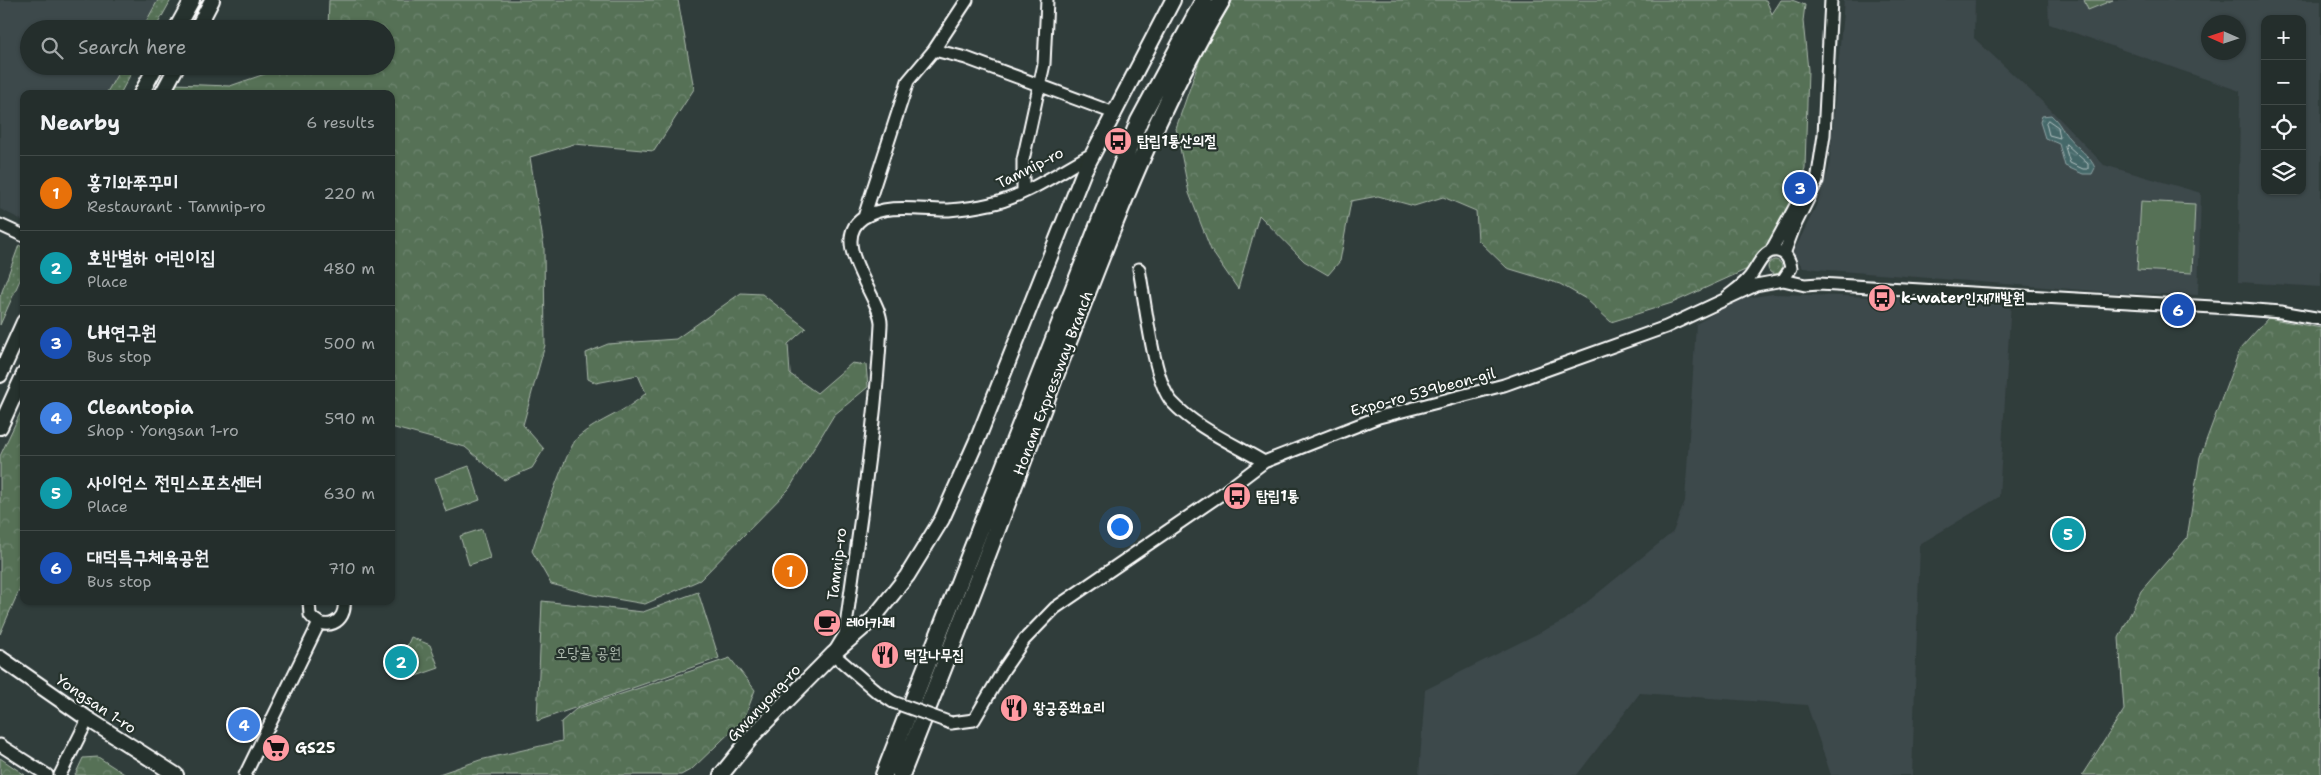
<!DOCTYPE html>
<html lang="en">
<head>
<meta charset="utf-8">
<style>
  body { margin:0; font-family:"Shantell Sans","Poor Story",sans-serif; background:#303a38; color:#f1f3f6 }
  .controls { position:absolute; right:15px; top:15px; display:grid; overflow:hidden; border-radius:10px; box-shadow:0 1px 4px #0004 }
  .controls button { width:45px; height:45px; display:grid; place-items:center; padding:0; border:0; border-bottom:1px solid #414a48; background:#242e2c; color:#f1f3f6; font:25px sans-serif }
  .compass { position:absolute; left:2201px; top:15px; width:45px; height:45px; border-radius:50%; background:#242e2c; box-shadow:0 1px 4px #0004; rotate:273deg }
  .you { position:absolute; left:1119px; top:526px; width:18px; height:18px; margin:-12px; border:4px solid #fff; border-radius:50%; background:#1a73e8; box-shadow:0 0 0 8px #1a73e833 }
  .badge { display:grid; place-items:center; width:32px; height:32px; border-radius:50%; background:#ff9aa2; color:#fff; font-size:16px; font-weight:700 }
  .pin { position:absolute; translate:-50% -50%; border:2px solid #fff; box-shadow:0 1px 5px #0006 }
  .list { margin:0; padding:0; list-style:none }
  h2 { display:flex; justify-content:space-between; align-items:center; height:65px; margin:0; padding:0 20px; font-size:21px }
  h2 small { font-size:16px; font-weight:400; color:#a3a8a9 }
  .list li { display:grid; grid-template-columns:32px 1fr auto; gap:15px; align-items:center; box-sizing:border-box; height:75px; padding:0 20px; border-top:1px solid #414a48 }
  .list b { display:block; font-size:19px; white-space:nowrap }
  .list p { margin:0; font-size:16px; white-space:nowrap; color:#a3a8a9 }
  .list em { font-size:16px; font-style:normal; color:#a3a8a9 }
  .icon { flex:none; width:28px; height:28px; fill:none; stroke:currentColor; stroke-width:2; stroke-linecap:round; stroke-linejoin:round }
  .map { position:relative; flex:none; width:2321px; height:775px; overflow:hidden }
  .search { position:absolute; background:#242e2c; box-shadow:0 1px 4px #0004; left:20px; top:20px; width:375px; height:55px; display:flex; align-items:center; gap:12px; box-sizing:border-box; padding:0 18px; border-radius:28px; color:#a3a8a9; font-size:19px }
  .panel { position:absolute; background:#242e2c; box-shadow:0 1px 4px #0004; left:20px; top:90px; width:375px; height:515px; border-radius:10px }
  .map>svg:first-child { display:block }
</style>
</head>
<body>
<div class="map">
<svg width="2321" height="775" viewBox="0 0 2321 775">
  <defs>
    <pattern id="grass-dots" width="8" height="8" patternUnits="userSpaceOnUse" patternTransform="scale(1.25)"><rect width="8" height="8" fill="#567157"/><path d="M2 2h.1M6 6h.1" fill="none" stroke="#6f8670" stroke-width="1.8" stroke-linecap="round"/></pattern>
    <pattern id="forest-crowns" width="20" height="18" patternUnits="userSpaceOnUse" patternTransform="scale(1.25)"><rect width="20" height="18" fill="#567157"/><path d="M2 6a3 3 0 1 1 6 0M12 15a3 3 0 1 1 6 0" fill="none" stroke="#6f8670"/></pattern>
    <pattern id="water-ripples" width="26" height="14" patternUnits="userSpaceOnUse" patternTransform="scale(1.25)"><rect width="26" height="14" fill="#446869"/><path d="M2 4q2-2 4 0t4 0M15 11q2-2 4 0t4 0" fill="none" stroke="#607f80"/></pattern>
  </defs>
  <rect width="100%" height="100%" fill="#303d3b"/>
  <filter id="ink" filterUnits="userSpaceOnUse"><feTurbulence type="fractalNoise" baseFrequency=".02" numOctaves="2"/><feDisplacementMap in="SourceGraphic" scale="10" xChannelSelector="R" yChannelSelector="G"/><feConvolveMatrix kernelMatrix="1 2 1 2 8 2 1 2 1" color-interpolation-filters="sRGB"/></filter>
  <g filter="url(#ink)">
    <path fill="#3d484b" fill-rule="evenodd" d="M0,0H158L142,29H29V66H122L106,94H24V221L0,209Z
      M1844,0H1975L1974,38L2049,108L2104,165L2201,193L2198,295L2121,293L1803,268L1793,253L1816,206L1829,169Z
      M2048,0H2321V287L2238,282L2240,91L2049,24ZM2265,19H2302V191H2265ZM2208,22H2238V52H2208Z
      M1773,294L2011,301L1999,497L1920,544L1912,775H1831L1807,705L1640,693L1577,775H1419L1425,690L1565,620L1673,532L1685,501L1696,324L1739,299Z"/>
    <path fill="url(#grass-dots)" stroke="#aab8ab" d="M158,0H171L155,29H142Z
      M122,66H135L120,94H106Z
      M19,245L24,248V271L0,325V297Z
      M1768 267a7 7 0 1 1 14 0a7 7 0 1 1-14 0Z"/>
    <path fill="url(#forest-crowns)" stroke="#aab8ab" d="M329,0H678L694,89L654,151L574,144L530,157L544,247L545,345L523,425L544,449L532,468L504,480L465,447L391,427V94H170L175,84L230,86L288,66H386V29H328Z
      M1233,0H1766L1772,14L1781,0H1792L1805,5L1803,21L1808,70L1805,168L1796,195L1772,244L1752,267L1672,303L1611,322L1586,299L1560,284L1507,268L1478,240L1476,211L1443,197L1414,206L1378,196L1351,201L1340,261L1328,275L1304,261L1259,215L1238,289L1211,250L1189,193L1176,128L1202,53Z
      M741,293L762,294L806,328L788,344L790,374L817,393L852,363L866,365L868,387L834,415L789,489L700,580L645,604L593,595L551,584L532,551C538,533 568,445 578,437C599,419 625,413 646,393L638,375L596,383L588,379L586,353L608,344L676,339Z
      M2268,318L2321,328V775H2082L2124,710L2119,638L2141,591L2187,538L2200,457L2240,349Z
      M24,405V579L0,634V456Z
      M469,466L480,500L446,512L435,478Z
      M698,592L719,658L537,721L542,601L643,612Z
      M411,637L430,645L439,668L416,676L406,648Z
      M730,658L755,690L744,719L692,769L681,775H436L480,760L562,741L561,722L576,709Z
      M98,757L126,775H75L83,758Z
      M0,758L25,775H0Z"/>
    <path fill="#567157" stroke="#aab8ab" d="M2084,0H2113L2088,10Z
      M2141,201L2195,204L2192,273L2137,270Z
      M482,529L490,558L469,565L460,536Z"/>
    <path fill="url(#water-ripples)" stroke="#8fa4a5" d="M2051,115C2060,123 2061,129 2068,137C2077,148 2090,155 2095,168L2092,174H2083L2065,166L2059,144L2045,138L2040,122L2042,116Z"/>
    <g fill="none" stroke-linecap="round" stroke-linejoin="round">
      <path stroke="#b4c3c3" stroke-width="1" d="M2048,120L2058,127L2060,138L2049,135L2046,123Z
        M2066,144L2088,164V169H2083L2070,163L2065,147Z"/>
      <defs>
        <path id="minor" d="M934,50L966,58L1114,113
          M1023,191V160L1044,64L1047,0
          M864,217L908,81L934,50L967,0
          M0,225L24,236
          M1771,251L1807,185
          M1784,254L1794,227L1817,181L1824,135L1831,0
          M1139,269C1145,299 1153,381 1172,402C1196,428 1234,444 1264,462
          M1783,280L1805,285L1819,284L2230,308L2281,312L2321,319
          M309,601L310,615C324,633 347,623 344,601
          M893,702L876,691L833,654L845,634C858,531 876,429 881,325C883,299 827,242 863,218C888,202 922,211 949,210C962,209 977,207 990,204C1021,199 1064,169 1092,154
          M951,723L974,720L1004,669L1024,640L1055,608L1223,493L1264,462L1379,417L1504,385L1666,327L1756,285L1783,280L1791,268C1790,261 1788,255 1781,252C1763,245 1758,269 1748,279C1742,286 1734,291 1727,297
          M0,745L47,775
          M60,775L88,719
          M245,775L319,623"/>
        <path id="major" d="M176,29L192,0
          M197,29L212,0
          M141,94L156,66
          M162,94L177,66
          M0,375L24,322
          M0,427L24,374
          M0,658L88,719L176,775
          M721,775L755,733L833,654L872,620L907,576L942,519L978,438L1084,171L1173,0"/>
        <path id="highway" d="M884,775L1139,121L1204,0
          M901,775C952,647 1002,518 1050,389C1101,257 1149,122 1222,0"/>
      </defs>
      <use href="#minor" stroke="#fff" stroke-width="15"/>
      <use href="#major" stroke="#fff" stroke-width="18"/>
      <use href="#highway" stroke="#fff" stroke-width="20"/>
      <use href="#minor" stroke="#26332d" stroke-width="11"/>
      <use href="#major" stroke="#26332d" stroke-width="14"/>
      <use href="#highway" stroke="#26332d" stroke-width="16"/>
      <defs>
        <path id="minor-bridge" d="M893,702L951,723"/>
      </defs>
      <use href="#minor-bridge" stroke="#fff" stroke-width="15" stroke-linecap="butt"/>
      <use href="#minor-bridge" stroke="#26332d" stroke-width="11"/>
    </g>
  </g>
  <defs>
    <symbol id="bus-disc" viewBox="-11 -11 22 22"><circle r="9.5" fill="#ff9aa2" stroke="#26332d"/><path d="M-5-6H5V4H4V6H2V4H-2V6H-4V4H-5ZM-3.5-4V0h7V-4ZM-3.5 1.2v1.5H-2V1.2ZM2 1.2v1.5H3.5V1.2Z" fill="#111"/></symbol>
    <symbol id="cafe-disc" viewBox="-11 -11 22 22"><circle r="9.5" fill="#ff9aa2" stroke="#26332d"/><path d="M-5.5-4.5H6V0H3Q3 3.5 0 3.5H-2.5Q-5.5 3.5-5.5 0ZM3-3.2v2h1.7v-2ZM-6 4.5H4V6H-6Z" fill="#111"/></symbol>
    <symbol id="restaurant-disc" viewBox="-11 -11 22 22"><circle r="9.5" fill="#ff9aa2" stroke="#26332d"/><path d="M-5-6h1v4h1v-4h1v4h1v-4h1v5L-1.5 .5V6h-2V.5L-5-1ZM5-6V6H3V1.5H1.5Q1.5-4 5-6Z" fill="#111"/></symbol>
    <symbol id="supermarket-disc" viewBox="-11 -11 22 22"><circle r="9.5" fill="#ff9aa2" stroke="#26332d"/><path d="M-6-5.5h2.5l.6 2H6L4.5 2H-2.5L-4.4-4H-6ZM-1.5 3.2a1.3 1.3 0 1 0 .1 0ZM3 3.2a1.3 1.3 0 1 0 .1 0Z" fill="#111"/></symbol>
  </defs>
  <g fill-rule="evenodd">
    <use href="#bus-disc" x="1102" y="125" width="32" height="32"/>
    <use href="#bus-disc" x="1866" y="282" width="32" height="32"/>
    <use href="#bus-disc" x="1221" y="480" width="32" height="32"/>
    <use href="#cafe-disc" x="811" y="607" width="32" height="32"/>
    <use href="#restaurant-disc" x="869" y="639" width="32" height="32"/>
    <use href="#restaurant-disc" x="998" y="692" width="32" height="32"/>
    <use href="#supermarket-disc" x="260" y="732" width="32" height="32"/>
  </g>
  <g text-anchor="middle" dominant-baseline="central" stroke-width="4.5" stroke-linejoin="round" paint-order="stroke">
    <g font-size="15" font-weight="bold" fill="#fff" stroke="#26332d" text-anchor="start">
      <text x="1137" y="141">탑립1통산의절</text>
      <text x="1901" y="298">k-water인재개발원</text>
      <text x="1256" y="496">탑립1통</text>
      <text x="846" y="623">레아카페</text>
      <text x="904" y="655">떡갈나무집</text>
      <text x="1033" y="708">왕궁중화요리</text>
      <text x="295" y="748">GS25</text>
    </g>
    <g font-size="15" fill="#fff" stroke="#26332d">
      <text transform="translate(1030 168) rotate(-27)">Tamnip-ro</text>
      <text transform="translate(1053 383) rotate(-69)">Honam Expressway Branch</text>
      <text transform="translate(1423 392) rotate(-15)">Expo-ro 539beon-gil</text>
      <text transform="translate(837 564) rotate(-83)">Tamnip-ro</text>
      <text transform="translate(764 703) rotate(-47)">Gwanyong-ro</text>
      <text transform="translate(96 704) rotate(34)">Yongsan 1-ro</text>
    </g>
    <g font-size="15" fill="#b3bfb3" stroke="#26332d">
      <text x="588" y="653">오당골 공원</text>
    </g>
  </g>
</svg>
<div class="controls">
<button>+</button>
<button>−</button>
<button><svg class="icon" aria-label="locate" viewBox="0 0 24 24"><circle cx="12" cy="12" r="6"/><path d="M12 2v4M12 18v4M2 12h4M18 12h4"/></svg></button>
<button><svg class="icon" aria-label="layers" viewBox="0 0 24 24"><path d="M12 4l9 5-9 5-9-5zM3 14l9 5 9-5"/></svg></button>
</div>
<svg class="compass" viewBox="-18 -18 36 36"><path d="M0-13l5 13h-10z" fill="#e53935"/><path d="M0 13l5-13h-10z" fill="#a3a8a9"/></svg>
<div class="you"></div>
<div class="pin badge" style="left:790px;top:571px;background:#e8710a">1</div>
<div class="pin badge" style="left:401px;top:662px;background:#0f9aa8">2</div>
<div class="pin badge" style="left:1800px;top:188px;background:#1a4fb4">3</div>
<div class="pin badge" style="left:244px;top:725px;background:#3f7fe0">4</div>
<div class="pin badge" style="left:2068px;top:534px;background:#0f9aa8">5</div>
<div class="pin badge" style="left:2178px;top:310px;background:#1a4fb4">6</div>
<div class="search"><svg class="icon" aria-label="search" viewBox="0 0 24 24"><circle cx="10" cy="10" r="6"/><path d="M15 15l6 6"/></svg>Search here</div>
<section class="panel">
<h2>Nearby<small>6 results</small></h2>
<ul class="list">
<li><span class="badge" style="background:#e8710a">1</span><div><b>홍기와쭈꾸미</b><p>Restaurant · Tamnip-ro</p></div><em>220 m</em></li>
<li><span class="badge" style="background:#0f9aa8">2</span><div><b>호반별하 어린이집</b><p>Place</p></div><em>480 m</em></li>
<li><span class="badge" style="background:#1a4fb4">3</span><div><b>LH연구원</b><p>Bus stop</p></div><em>500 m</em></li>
<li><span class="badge" style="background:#3f7fe0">4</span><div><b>Cleantopia</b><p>Shop · Yongsan 1-ro</p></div><em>590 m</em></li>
<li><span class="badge" style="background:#0f9aa8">5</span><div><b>사이언스 전민스포츠센터</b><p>Place</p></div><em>630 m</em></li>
<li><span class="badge" style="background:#1a4fb4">6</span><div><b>대덕특구체육공원</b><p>Bus stop</p></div><em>710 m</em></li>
</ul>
</section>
</div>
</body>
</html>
